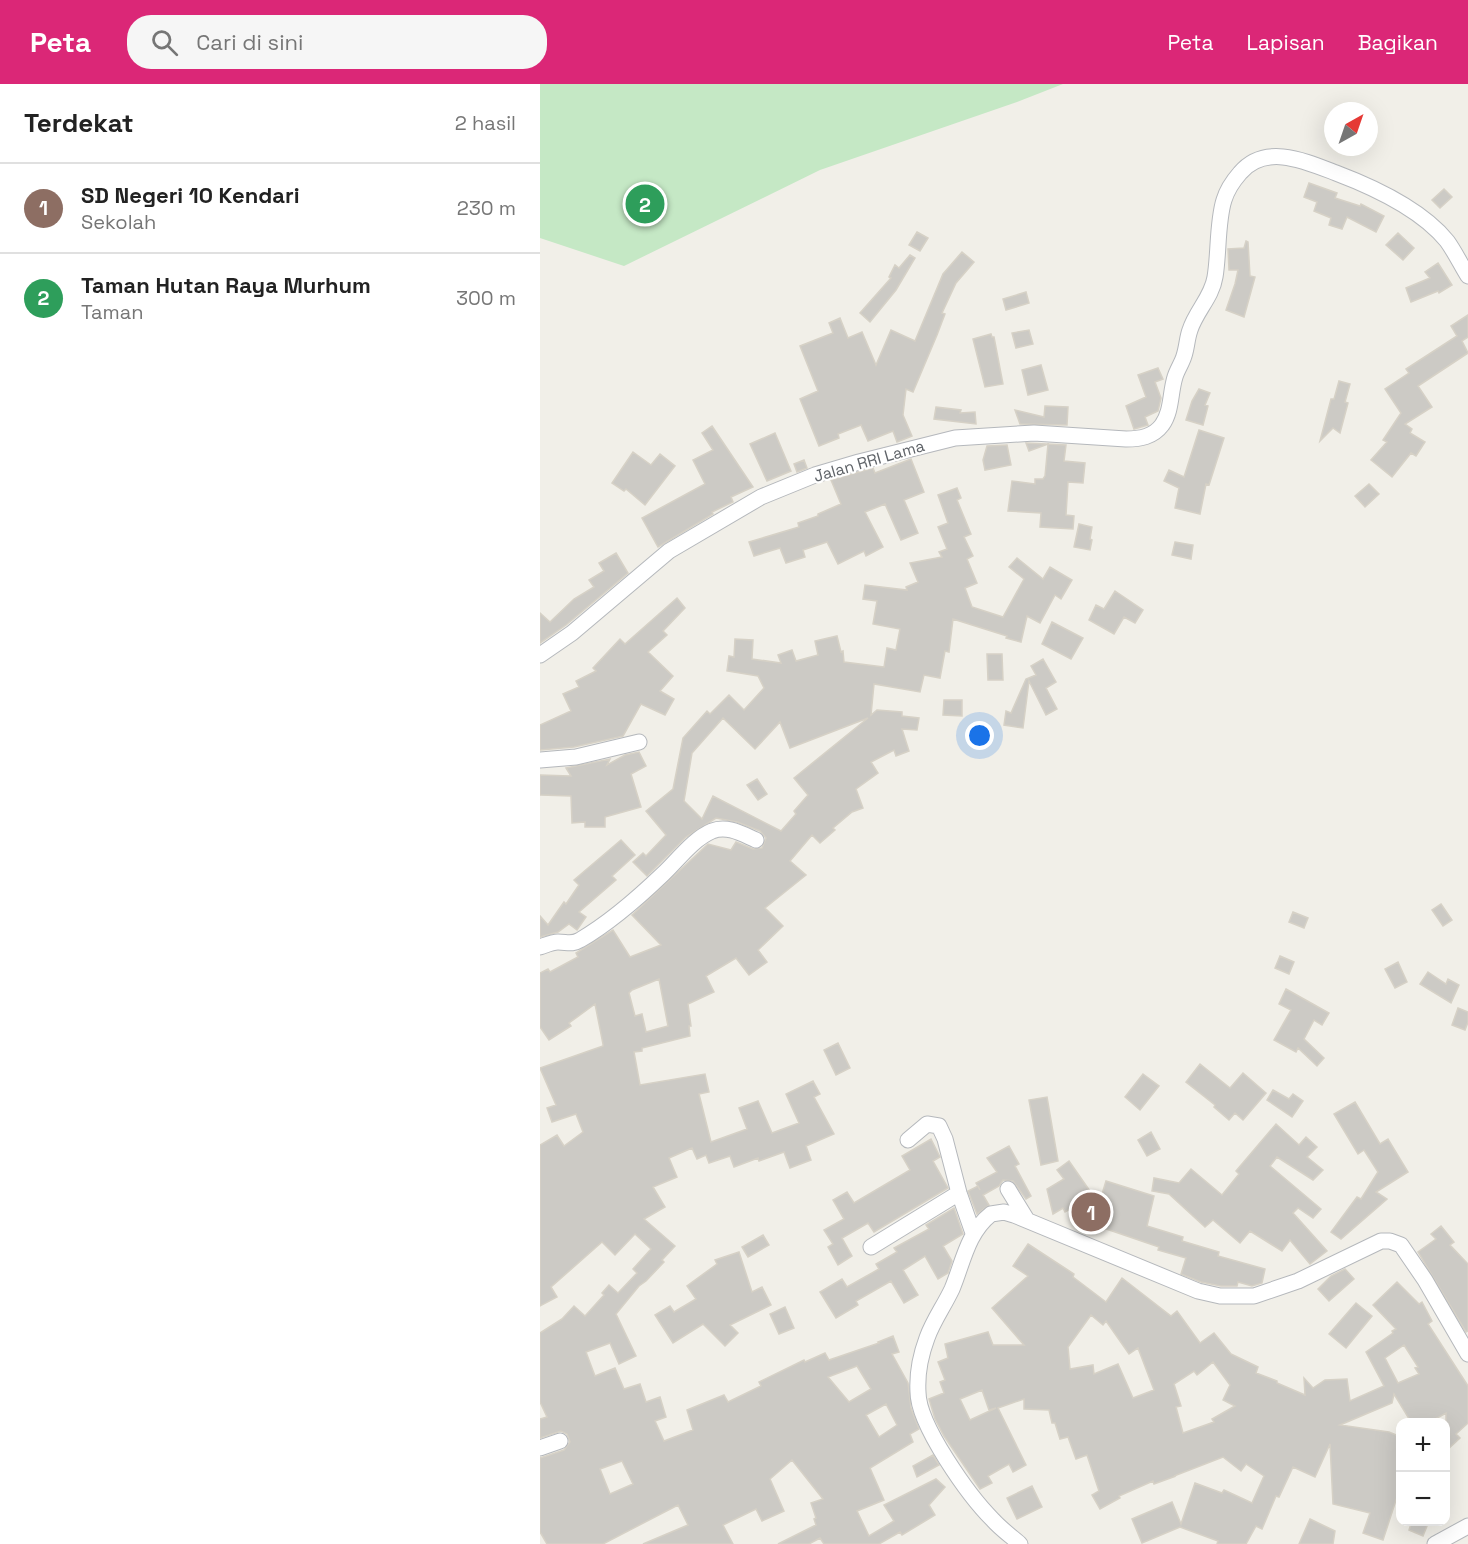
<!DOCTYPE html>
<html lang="id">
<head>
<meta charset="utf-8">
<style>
  body { margin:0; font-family:"Space Grotesk",sans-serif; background:#f6f6f6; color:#222 }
  .controls { position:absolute; right:18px; bottom:18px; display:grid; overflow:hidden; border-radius:12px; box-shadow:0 6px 24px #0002 }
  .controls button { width:54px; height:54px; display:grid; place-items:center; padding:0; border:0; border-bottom:2px solid #e0e0e0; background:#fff; color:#222; font:30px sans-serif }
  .compass { position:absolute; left:784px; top:18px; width:54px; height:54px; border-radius:50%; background:#fff; box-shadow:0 6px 24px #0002; rotate:40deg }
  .you { position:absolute; left:440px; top:652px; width:21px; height:21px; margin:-15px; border:4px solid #fff; border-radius:50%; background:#1a73e8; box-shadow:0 0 0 9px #1a73e833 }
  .badge { display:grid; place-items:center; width:39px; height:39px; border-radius:50%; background:#db2777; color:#fff; font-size:20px; font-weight:700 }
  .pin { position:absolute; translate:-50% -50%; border:3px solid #fff; box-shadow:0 2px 6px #0006 }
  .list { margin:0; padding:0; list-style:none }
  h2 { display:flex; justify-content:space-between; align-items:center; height:78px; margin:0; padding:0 24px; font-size:26px }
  h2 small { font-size:20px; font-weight:400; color:#767676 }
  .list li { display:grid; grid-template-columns:39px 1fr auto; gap:18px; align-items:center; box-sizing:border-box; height:90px; padding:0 24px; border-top:2px solid #e0e0e0 }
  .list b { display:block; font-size:22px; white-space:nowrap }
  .list p { margin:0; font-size:20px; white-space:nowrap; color:#767676 }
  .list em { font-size:20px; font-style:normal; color:#767676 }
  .icon { flex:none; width:33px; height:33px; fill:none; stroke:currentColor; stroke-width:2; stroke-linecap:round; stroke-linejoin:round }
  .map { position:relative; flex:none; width:928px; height:1460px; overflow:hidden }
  header { display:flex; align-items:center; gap:36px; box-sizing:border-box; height:84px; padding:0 30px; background:#db2777; color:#fff }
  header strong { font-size:28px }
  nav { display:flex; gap:33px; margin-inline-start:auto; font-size:21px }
  .search { width:420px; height:54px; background:#f6f6f6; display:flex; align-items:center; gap:15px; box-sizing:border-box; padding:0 21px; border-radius:24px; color:#767676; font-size:22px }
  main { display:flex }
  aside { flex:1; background:#fff }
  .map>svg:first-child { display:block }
</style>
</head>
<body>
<header>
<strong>Peta</strong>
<div class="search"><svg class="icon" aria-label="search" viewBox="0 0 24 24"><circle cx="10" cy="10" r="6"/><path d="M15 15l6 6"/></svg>Cari di sini</div>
<nav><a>Peta</a><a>Lapisan</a><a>Bagikan</a></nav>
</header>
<main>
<aside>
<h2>Terdekat<small>2 hasil</small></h2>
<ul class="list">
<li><span class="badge" style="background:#8d6e63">1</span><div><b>SD Negeri 10 Kendari</b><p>Sekolah</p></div><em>230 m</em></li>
<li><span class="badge" style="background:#2e9e5b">2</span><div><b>Taman Hutan Raya Murhum</b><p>Taman</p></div><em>300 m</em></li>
</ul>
</aside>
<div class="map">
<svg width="928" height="1460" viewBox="0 0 928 1460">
  <rect width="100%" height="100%" fill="#f1efe8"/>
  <path fill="#c5e8c5" d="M0,0H523L477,18L280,86L84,182L0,154Z"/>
  <path fill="#cccac5" stroke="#d6d1c6" stroke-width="1.5" fill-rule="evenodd" d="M769,99L797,109L795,114L820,122L821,120L844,132L836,148L807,133L802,145L789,141L791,134L774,127L777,118L764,113Z
    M904,105L912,113L900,124L892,116Z
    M377,148L388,154L380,167L369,161Z
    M858,149L874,164L863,176L846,161Z
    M706,157L708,158L710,192L715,193L704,233L686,226L695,200L698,186H689L688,165L704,164Z
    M422,168L434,178L416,199L402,229L405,230L397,251L373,308L366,305L363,331L372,352L357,358L353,347L328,357L321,341L298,350L299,354L279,362L260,315L278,307L260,262L293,249L289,239L300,234L308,254L322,248L336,281L351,246L375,257L403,190Z
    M370,171L375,174L356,206L330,238L320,229L351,194L349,193L355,181L359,184Z
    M898,179L912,201L899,209L898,207L871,218L866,204L890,194L885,188Z
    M486,208L489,219L466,226L463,215Z
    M928,231V253L922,257L928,269L878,302L892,323L865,340L872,345L870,349L885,358L876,372L871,369L852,393L831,376L847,358L843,356L861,329L845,305L869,289L866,285L917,252L911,242Z
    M489,246L493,260L476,264L472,249Z
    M451,250L452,253H454L463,300L445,303L433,255Z
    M501,281L508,306L488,311L482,286Z
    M618,284L623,295L615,298L621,314L618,327L605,333L608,341L594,345L586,322L606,313L598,291Z
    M799,297L810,300L805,318L808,319L800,349L793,344L780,357L791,315H794Z
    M659,305L670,309L665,321L668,322L663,341L646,336L652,317Z
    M505,322L528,323L527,341L480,340L475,326L504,333Z
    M396,323L421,326L420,329L435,328L436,340L394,335Z
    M172,342L213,403L191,413L193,418L172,428L173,430L118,463L102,434L165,400L153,376L173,366L162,349Z
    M659,346L684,354L669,401L666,400L660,430L635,424L639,404L624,397L629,386L644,393Z
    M235,349L251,387L227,397L210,360Z
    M486,359L526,361L524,377L545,379L543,399L528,398L526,431L534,432L533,445L500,443L501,429L468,427L472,397L495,400V395H503L505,392L508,360L489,367Z
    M467,361L471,381L445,386L443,376L447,362Z
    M93,368L111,381L120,370L135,382L105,421L86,405L84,407L72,399Z
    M371,375L384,408L364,416L378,449L361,456L345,420L325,428L343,463L326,472L324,467L298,480L287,458L263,466L265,473L246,479L240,464L214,472L209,458L259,443L258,439L278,432V430L301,420L291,396L333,384L335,389Z
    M264,376L267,384L257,388L254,380Z
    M829,400L839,410L825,423L815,412Z
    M417,404L421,414L417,416L431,450L424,453L433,472L427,475L437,499L425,504L432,523L463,533L484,495L469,483L477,474L503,495L510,483L532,496L521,515L515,511L500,539L487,532L481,558L466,554L467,552L413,535L409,568L405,567L400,594L384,591L380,608L334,600L331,631L337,626L362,628V632L379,634L377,646L362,645L369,667L356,672L354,666L331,678L338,689L316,705L323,724L312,728L293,744L295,746L280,759L272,751L250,777L266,791L225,824L243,842L218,866L227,878L209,891L196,874L166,892L174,908L148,920L151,942H149L150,952L102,964V967L94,968L100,1001L165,990L169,1008L159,1010L171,1058L207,1045L199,1024L218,1017L232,1049L259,1039L246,1010L273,997L280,1010L274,1013L294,1050L266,1062L271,1076L250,1084L244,1068L219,1077L218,1074L194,1083L190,1072L169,1079L166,1071L157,1075L152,1064L129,1074L137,1093L113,1103L125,1123L104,1135L135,1162L122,1176L124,1178L106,1197L99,1202L76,1230L96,1272L79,1280L70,1259L46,1268L55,1292L75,1284L84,1305L100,1300L106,1318L120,1313L126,1333L115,1337L124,1357L153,1346L147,1326L184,1311L188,1318L221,1302L219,1298L264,1276L265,1278L285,1269L289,1276L339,1259L338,1258L353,1252L359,1268L352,1270L368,1299L371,1324L379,1345L370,1350L373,1358L330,1384L344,1416L317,1427L329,1452L354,1437L344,1421L396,1395L405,1403L389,1421L395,1431L362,1451L360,1448L339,1460H284L280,1454L269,1460H238L276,1441L274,1435L276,1434L271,1419L283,1415L252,1376L230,1395L244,1427L222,1437L216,1425L183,1441L193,1460H103L148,1441L138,1421L63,1460H7L0,1448V1374L24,1366L30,1358L27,1350L21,1347L0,1354V1335L7,1333L0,1318V1249L22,1235L34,1222L45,1232L64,1211L62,1209L69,1201L78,1209L97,1189L93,1185L111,1165L95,1150L75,1171L62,1158L11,1203L17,1213L0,1222V1061L17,1051L24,1062L43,1048L36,1030L12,1038L7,1024L16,1021L0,984L63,962V960L55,920L29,939L31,942L9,956L0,943V889L8,885L10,888L38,873L36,869L73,846L90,873L121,861L92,831L168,760L191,766L196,758L213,765L222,764L226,754L220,747L197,738L176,734L146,753L107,792L93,778L103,769L106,772L126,751L106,727L133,705L143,654L167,627L170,630L189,611L204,626L224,604L218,592L187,587L189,572L194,573L195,555L213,556L212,575L241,579L238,571L252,566L256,577L278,571L275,557L297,552L301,568L303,567L304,578L344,583L347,564L356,566L360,545L333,540L337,517L323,515L325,501L367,506L366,503L378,498L370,479L402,473L399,468L407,465L398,443L408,439L398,411ZM183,634L215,665L240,638L250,664L328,634L254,694L268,711L254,727L256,730L241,747L173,712L162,735L144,717L152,669ZM119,895L128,942L106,948L102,930L95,932L89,909L92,906ZM317,1282L331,1305L309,1318L288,1293ZM346,1320L357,1341L339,1353L326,1331ZM82,1377L93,1400L70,1410L60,1385Z
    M539,440L552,443L550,455L552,456L550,466L534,463Z
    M635,458L653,461L651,475L632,471Z
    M76,469L88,489L26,541L0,559V529L10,538L34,515L54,503L49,496L64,487L59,479Z
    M575,507L603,526L595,539L584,533L574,550L549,536L556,521L564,525Z
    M137,514L145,524L123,547L127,551L108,568L133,592L120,607L134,615L125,631L101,620L83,652L34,663L0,666V641L31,627L23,610L39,603L36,597L56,587L53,584L80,555L85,560Z
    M512,538L543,554L531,575L502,560Z
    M447,570H462L463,596H448Z
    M503,575L516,598L506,604L517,625L506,631L489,597L483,644L464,641L466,627L471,629L486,595L496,591L491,582Z
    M404,616H422V632L403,631Z
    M99,668L106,682L91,690L101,723L65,733V743H45V738L32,739L31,712L0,711V691L31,692L26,684L70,675L67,681L85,671Z
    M217,695L227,710L218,716L207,701Z
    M81,756L95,771L72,792L76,796L39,828L46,833L37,846L29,840L18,848L0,853V832L8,841L24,818L26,820L39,801L34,796Z
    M901,820L912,836L903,842L892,826Z
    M753,828L768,834L764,844L749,838Z
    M740,872L754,878L749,890L735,884Z
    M858,878L867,898L855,904L845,885Z
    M888,888L906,900L908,895L919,901L911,919L880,900Z
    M746,905L789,929L782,941L774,936L764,955L784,974L777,982L758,964L756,968L734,956L751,926L739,920Z
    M918,924L928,928V938L925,946L912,941Z
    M298,959L310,984L296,991L284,966Z
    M660,980L690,1004L703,989L726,1009L703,1036L695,1029L689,1036L674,1023L675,1021L646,998Z
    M603,990L619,1002L600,1026L585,1013Z
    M733,1006L749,1015L753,1010L763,1017L752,1033L727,1016Z
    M507,1013L518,1077L501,1081L489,1016Z
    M815,1018L840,1060L848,1055L868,1088L836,1108L847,1115L801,1155L791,1148L817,1113L821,1115L838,1088L824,1066L818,1070L794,1030Z
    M736,1040L759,1061L766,1053L777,1063L767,1073L783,1086L773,1096L737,1073L730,1082L781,1125L773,1134L758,1124L753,1129L787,1167L770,1180L750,1156L742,1167L710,1147L700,1159L673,1136L665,1143L629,1110L612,1107L614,1094L639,1099L651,1085L682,1111L699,1090L696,1087Z
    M611,1048L620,1065L607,1072L598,1056Z
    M391,1055L400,1073L393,1077L408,1104L334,1148L328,1139L302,1154L312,1172L298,1181L288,1163L293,1160L284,1146L304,1135L293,1116L307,1108L314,1119L370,1086L362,1072Z
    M469,1062L479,1080L475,1082L491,1112L486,1115L473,1097L463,1096L459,1102L443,1111L449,1121L437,1130L428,1107L438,1102L440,1106L436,1099L457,1088L447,1074Z
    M529,1077L559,1120L566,1097L614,1112L607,1142L643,1153L642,1157L679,1168L678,1172L725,1185L722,1199L712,1202L698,1198L697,1202H681L661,1198L641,1190L646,1174L618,1166L619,1163L549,1139L537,1121L525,1128L523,1124L513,1130L507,1105L524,1095L517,1086Z
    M414,1124L423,1150L403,1162L412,1177L408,1189L398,1195L385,1172L363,1186L378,1211L364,1219L351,1197L316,1217L318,1221L296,1234L280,1208L302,1195L307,1203L339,1185L336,1180L357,1168L354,1164L389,1145L386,1141Z
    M901,1142L914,1158L910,1161L928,1180V1247L926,1248L878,1168L896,1155L891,1150Z
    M223,1151L229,1161L208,1173L202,1163Z
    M488,1160L534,1190L533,1193L566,1218L582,1194L631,1232L637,1227L660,1259L674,1249L691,1270L718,1283L716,1289L737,1297V1299L765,1311L764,1294L773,1304L785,1296L807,1295L810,1317L844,1302L826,1268L853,1249L852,1247L856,1245L833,1221L857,1198L879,1220L882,1218L892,1237L888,1240L928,1302V1339L916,1350L920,1354L906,1367V1329L890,1338H871L854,1310L852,1319L800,1341L849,1348L861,1353V1401L843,1456L823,1449L830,1429L793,1420L790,1360L775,1393L753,1383L739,1413L736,1412L722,1445L716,1442L706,1460H677L678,1457L640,1443L602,1459L592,1435L632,1418L641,1440L655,1399L682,1409L684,1406L712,1419L724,1392L706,1380L701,1387L683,1373L634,1392H636L614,1400L613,1397L579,1412L580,1414L560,1425L552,1411L559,1407L547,1371L536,1375L528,1353L520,1355L515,1339H512L509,1326L484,1325V1315L458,1324L486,1381L473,1388L469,1380L448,1392L452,1399L440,1405L404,1352L395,1335L389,1315L404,1309L400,1298L405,1296L398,1278L408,1274L405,1260L448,1248L453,1261H484L452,1224L488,1192L473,1182ZM551,1231L563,1241L566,1237L589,1270L598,1264L614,1306L593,1314L578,1280L554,1290L553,1281L530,1285L528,1263ZM864,1261L878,1283L875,1284L879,1290L858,1299L845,1274ZM673,1278L690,1301L683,1316L695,1322L672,1335L674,1338L643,1349L636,1323L641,1322L634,1300L654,1287L657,1291ZM442,1306L449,1326L456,1324L430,1336L420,1315Z
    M199,1168L212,1208L222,1203L231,1221L190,1241L198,1249L185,1262L163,1240L133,1259L115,1231L130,1222L134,1228L156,1215L147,1202L177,1180L175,1176Z
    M805,1185L814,1195L789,1217L778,1205L791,1192Z
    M816,1219L832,1232L806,1264L789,1250Z
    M245,1223L254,1244L239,1250L230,1230Z
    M393,1371L399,1381L377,1393L373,1382Z
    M492,1402L502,1423L477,1435L467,1414Z
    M770,1435L795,1447L793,1460H759Z
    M872,1437H889L883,1452L869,1446Z"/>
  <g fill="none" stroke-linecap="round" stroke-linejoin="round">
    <defs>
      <path id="street" d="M0,571L32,549L129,467L221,413L275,391L319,378L415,354L494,349L586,355C600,355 613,353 622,341C632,327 630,309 635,293C637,286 642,279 644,272C647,263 647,254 650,246C656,227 672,213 675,193C679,170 677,138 684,116C687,106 693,97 700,89C725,59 765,77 796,89C833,103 881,125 907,157C915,168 921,181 928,192
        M0,676L36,673L99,658
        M0,863C6,861 12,858 18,858C27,858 32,861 40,856C71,838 98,814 123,790C138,776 153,755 172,747C188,741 202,750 216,756
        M368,1056L387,1040L399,1042L405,1055L419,1109L433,1149
        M468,1105L487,1136
        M331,1163L419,1109
        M0,1364L20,1357
        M480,1460C471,1452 461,1445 453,1436C429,1412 378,1341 378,1308C377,1291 381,1270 387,1254C393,1237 404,1222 412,1205C423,1179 427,1149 451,1130L464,1128L474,1131L658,1207L680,1212H714L758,1197L841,1157H850L861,1161L885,1196L928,1270
        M895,1460L928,1442"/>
    </defs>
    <use href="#street" stroke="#b5b8bc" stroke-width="17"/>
    <use href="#street" stroke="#fff" stroke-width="15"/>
  </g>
  <g text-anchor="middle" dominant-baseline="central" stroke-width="4.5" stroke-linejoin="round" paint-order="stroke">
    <g font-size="16" fill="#5f6368" stroke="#fff">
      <text transform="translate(329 377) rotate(-16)">Jalan RRI Lama</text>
    </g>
  </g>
</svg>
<div class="controls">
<button>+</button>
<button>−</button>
</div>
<svg class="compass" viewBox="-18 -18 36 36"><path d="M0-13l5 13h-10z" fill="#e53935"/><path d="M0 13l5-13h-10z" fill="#767676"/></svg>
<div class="you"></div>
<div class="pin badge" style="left:551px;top:1128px;background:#8d6e63">1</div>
<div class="pin badge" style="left:105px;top:120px;background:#2e9e5b">2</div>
</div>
</main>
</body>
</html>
